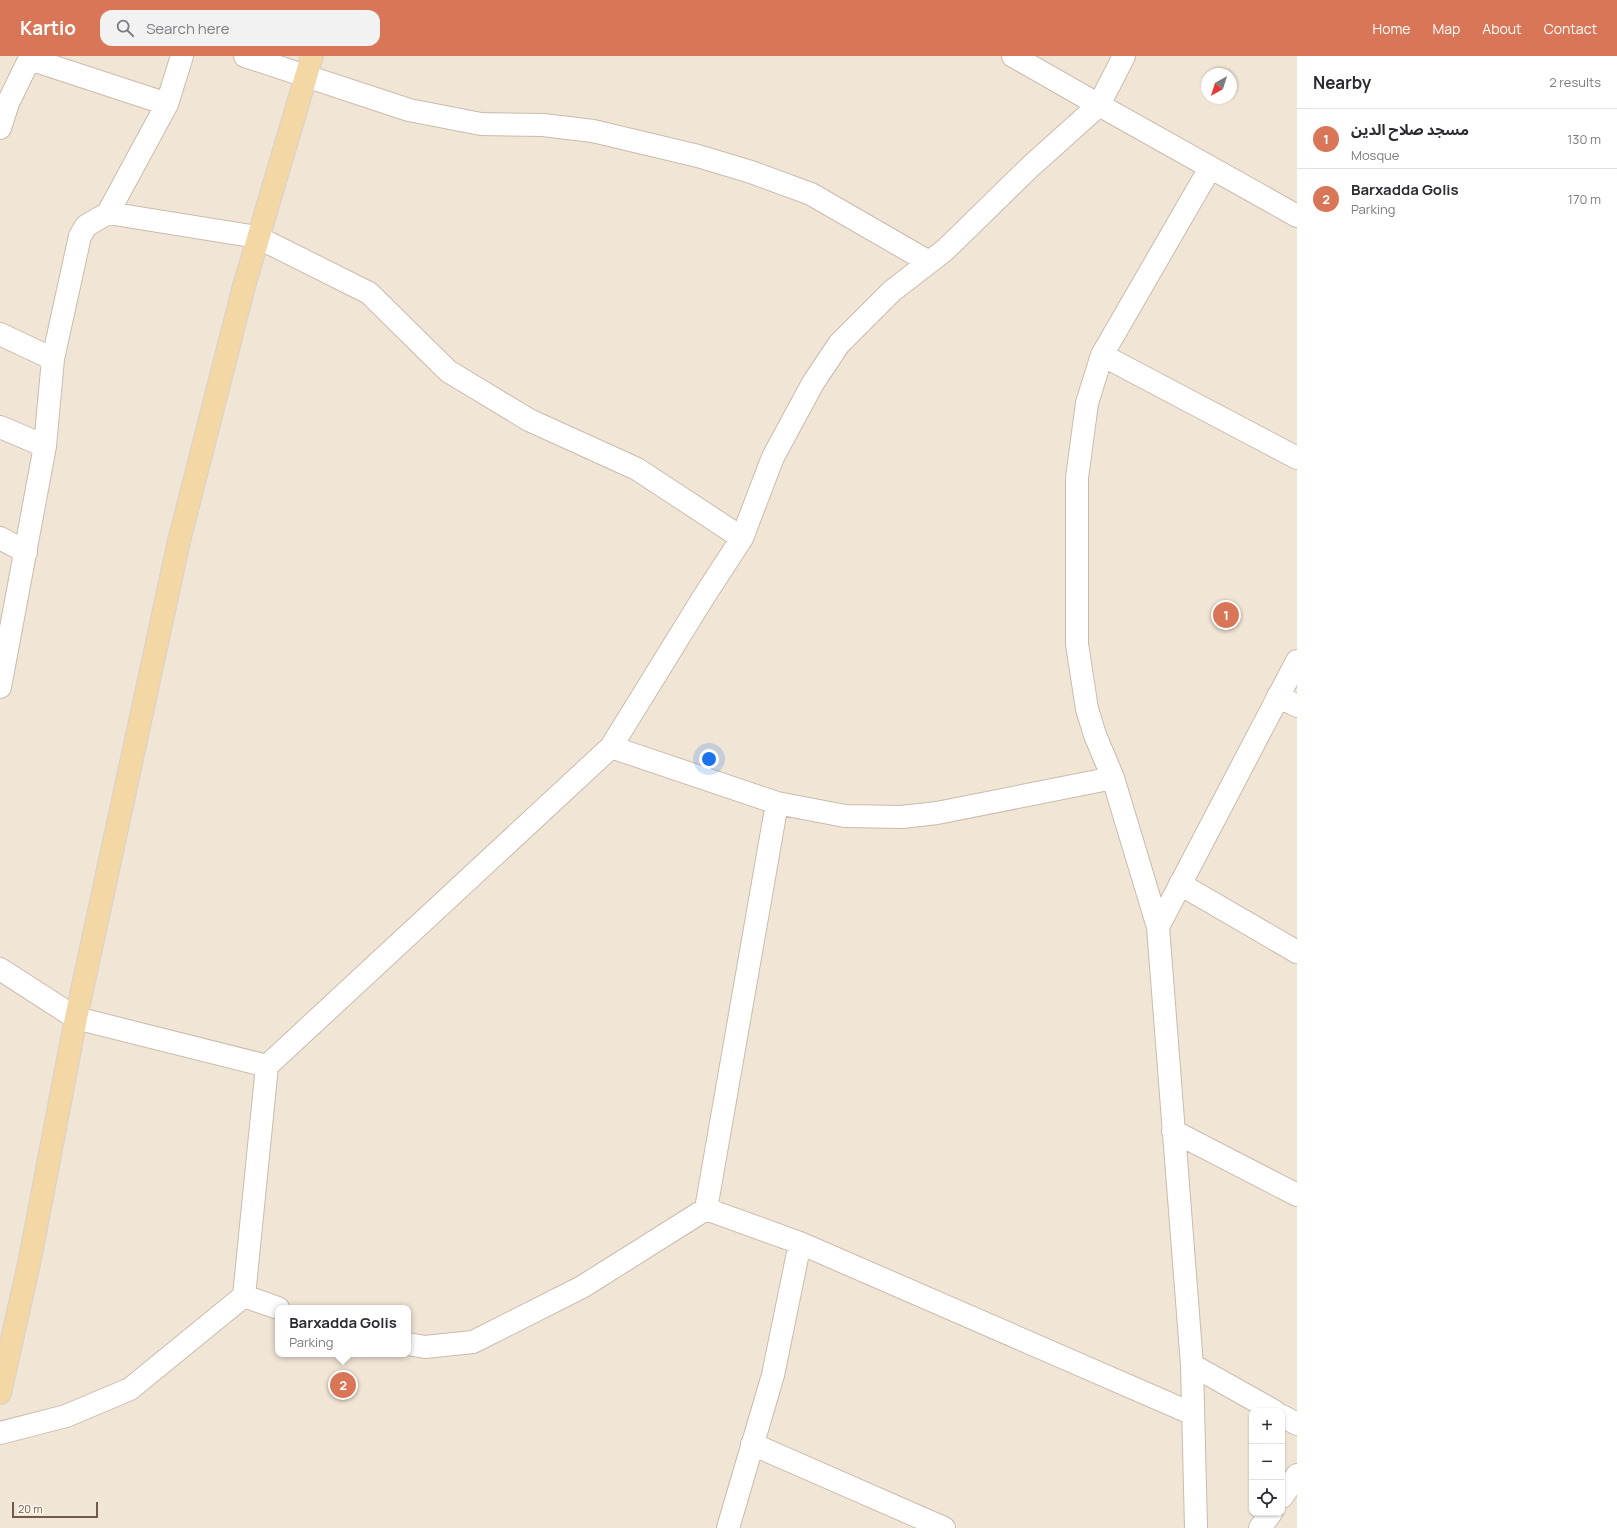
<!DOCTYPE html>
<html lang="en">
<head>
<meta charset="utf-8">
<style>
  body { margin:0; font-family:Manrope,"Noto Sans Arabic",sans-serif; background:#f2f2f3; color:#2b2b33 }
  .controls { position:absolute; right:12px; bottom:12px; display:grid; overflow:hidden; border-radius:8px; box-shadow:0 1px 3px #0004 }
  .controls button { width:36px; height:36px; display:grid; place-items:center; padding:0; border:0; border-bottom:1px solid #e1e1e2; background:#fff; color:#2b2b33; font:20px sans-serif }
  .compass { position:absolute; left:1201px; top:12px; width:36px; height:36px; border-radius:50%; background:#fff; box-shadow:0 1px 3px #0004; rotate:219deg }
  .scale { position:absolute; left:12px; bottom:10px; width:86px; box-sizing:border-box; padding-left:4px; border:2px solid #715b4d; border-top:0; font-size:11px; line-height:14px; white-space:nowrap; color:#715b4d; -webkit-text-stroke:3px #fdf7ec; paint-order:stroke }
  .you { position:absolute; left:709px; top:703px; width:14px; height:14px; margin:-10px; border:3px solid #fff; border-radius:50%; background:#1a73e8; box-shadow:0 0 0 6px #1a73e833 }
  .badge { display:grid; place-items:center; width:26px; height:26px; border-radius:50%; background:#d97657; color:#fff; font-size:13px; font-weight:700 }
  .pin { position:absolute; translate:-50% -50%; border:2px solid #fff; box-shadow:0 1px 4px #0006 }
  .popup { position:absolute; left:275px; top:1249px; width:136px; height:52px; box-sizing:border-box; display:grid; place-content:center; border-radius:8px; background:#fff; filter:drop-shadow(0 1px 3px #0005); font-size:13px; white-space:nowrap; color:#7c7c81 }
  .popup b { font-size:15px; color:#2b2b33 }
  .popup::after { content:''; position:absolute; left:50%; top:100%; margin-left:-8px; border:8px solid transparent; border-top-color:#fff }
  .list { margin:0; padding:0; list-style:none }
  h2 { display:flex; justify-content:space-between; align-items:center; height:52px; margin:0; padding:0 16px; font-size:17px }
  h2 small { font-size:13px; font-weight:400; color:#7c7c81 }
  .list li { display:grid; grid-template-columns:26px 1fr auto; gap:12px; align-items:center; box-sizing:border-box; height:60px; padding:0 16px; border-top:1px solid #e1e1e2 }
  .list b { display:block; font-size:15px; white-space:nowrap }
  .list p { margin:0; font-size:13px; white-space:nowrap; color:#7c7c81 }
  .list em { font-size:13px; font-style:normal; color:#7c7c81 }
  .icon { flex:none; width:22px; height:22px; fill:none; stroke:currentColor; stroke-width:2; stroke-linecap:round; stroke-linejoin:round }
  .map { position:relative; flex:none; width:1297px; height:1472px; overflow:hidden }
  header { display:flex; align-items:center; gap:24px; box-sizing:border-box; height:56px; padding:0 20px; background:#d97657; color:#fff }
  header strong { font-size:19px }
  nav { display:flex; gap:22px; margin-inline-start:auto; font-size:14px }
  .search { width:280px; height:36px; background:#f2f2f3; display:flex; align-items:center; gap:10px; box-sizing:border-box; padding:0 14px; border-radius:12px; color:#7c7c81; font-size:15px }
  main { display:flex }
  aside { flex:1; background:#fff }
  .map>svg:first-child { display:block }
</style>
</head>
<body>
<header>
<strong>Kartio</strong>
<div class="search"><svg class="icon" aria-label="search" viewBox="0 0 24 24"><circle cx="10" cy="10" r="6"/><path d="M15 15l6 6"/></svg>Search here</div>
<nav><a>Home</a><a>Map</a><a>About</a><a>Contact</a></nav>
</header>
<main>
<div class="map">
<svg width="1297" height="1472" viewBox="0 0 1297 1472">
  <rect width="100%" height="100%" fill="#faf3e6"/>
  <path fill="#f1e5d5" fill-rule="evenodd" d="M0,0H1297V1472H0ZM1207,18H1231V42H1207ZM278,1252H408V1298H278ZM1252,1355H1282V1457H1252Z"/>
  <g fill="none" stroke-linecap="round" stroke-linejoin="round">
    <defs>
      <path id="minor" d="M245,0L409,54L481,68L543,69L593,75L698,100L751,116L811,138L929,206
        M1124,0L1099,49L1297,160
        M30,3L167,48
        M0,72L8,47L31,0
        M108,157L167,48L182,0
        M0,278L53,303
        M1102,299L1297,402
        M0,371L45,390
        M0,482L26,496
        M0,631L45,390L53,303L80,180L86,170L108,157L257,181L369,237L448,315L529,364L637,413L742,482
        M1278,640L1297,650
        M611,691L703,542L742,482L773,401L813,327L839,288L892,235L945,194L1030,111L1099,49L1013,0
        M777,747L706,1153L800,1187L1193,1358
        M1180,828L1297,896
        M1158,871L1297,605
        M0,913L76,962L267,1010L611,691L777,747L845,760L902,761L937,757L1113,722
        M1173,1075L1297,1139
        M244,1240L278,1252
        M408,1288L425,1291L473,1286L582,1231L706,1153
        M1192,1309L1274,1355
        M1282,1360L1297,1368
        M0,1377L66,1360L130,1333L244,1240L267,1010
        M752,1388L944,1472
        M1282,1441L1297,1419
        M728,1472L773,1319L800,1187
        M1196,1472L1192,1309L1158,871L1113,722L1095,679L1087,653L1077,588V422L1087,347L1102,299L1210,112
        M1260,1472L1271,1457"/>
      <path id="major" d="M0,1337L30,1203L76,962L179,485L244,230L312,0"/>
    </defs>
    <use href="#minor" stroke="#cbbbad" stroke-width="24"/>
    <use href="#major" stroke="#d7d1cd" stroke-width="24"/>
    <use href="#minor" stroke="#fff" stroke-width="22"/>
    <use href="#major" stroke="#f3d7a5" stroke-width="22"/>
  </g>
</svg>
<div class="controls">
<button>+</button>
<button>−</button>
<button><svg class="icon" aria-label="locate" viewBox="0 0 24 24"><circle cx="12" cy="12" r="6"/><path d="M12 2v4M12 18v4M2 12h4M18 12h4"/></svg></button>
</div>
<svg class="compass" viewBox="-18 -18 36 36"><path d="M0-13l5 13h-10z" fill="#e53935"/><path d="M0 13l5-13h-10z" fill="#7c7c81"/></svg>
<div class="scale">20 m</div>
<div class="you"></div>
<div class="pin badge" style="left:1226px;top:559px">1</div>
<div class="pin badge" style="left:343px;top:1329px">2</div>
<div class="popup"><b>Barxadda Golis</b>Parking</div>
</div>
<aside>
<h2>Nearby<small>2 results</small></h2>
<ul class="list">
<li><span class="badge">1</span><div><b>مسجد صلاح الدين</b><p>Mosque</p></div><em>130 m</em></li>
<li><span class="badge">2</span><div><b>Barxadda Golis</b><p>Parking</p></div><em>170 m</em></li>
</ul>
</aside>
</main>
</body>
</html>
